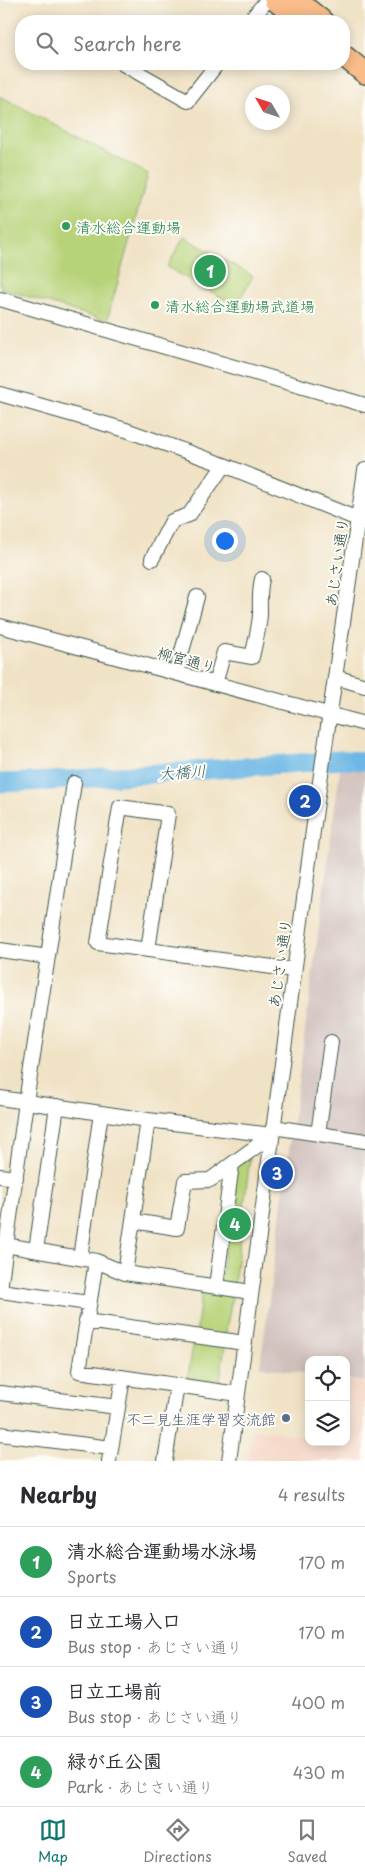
<!DOCTYPE html>
<html lang="en">
<head>
<meta charset="utf-8">
<style>
  body { margin:0; font-family:"Playpen Sans","Klee One",sans-serif; background:#f7f7f7; color:#2b2b33 }
  .controls { position:absolute; right:15px; bottom:15px; display:grid; overflow:hidden; border-radius:10px; box-shadow:0 2px 12px #0003 }
  .controls button { width:45px; height:45px; display:grid; place-items:center; padding:0; border:0; border-bottom:1px solid #e1e1e2; background:#fff; color:#2b2b33; font:25px sans-serif }
  .compass { position:absolute; left:245px; top:85px; width:45px; height:45px; border-radius:50%; background:#fff; box-shadow:0 2px 12px #0003; rotate:309deg }
  .you { position:absolute; left:224px; top:540px; width:18px; height:18px; margin:-12px; border:4px solid #fff; border-radius:50%; background:#1a73e8; box-shadow:0 0 0 8px #1a73e833 }
  .badge { display:grid; place-items:center; width:32px; height:32px; border-radius:50%; background:#0f766e; color:#fff; font-size:16px; font-weight:700 }
  .pin { position:absolute; translate:-50% -50%; border:2px solid #fff; box-shadow:0 1px 5px #0006 }
  .list { margin:0; padding:0; list-style:none }
  h2 { display:flex; justify-content:space-between; align-items:center; height:65px; margin:0; padding:0 20px; font-size:21px }
  h2 small { font-size:16px; font-weight:400; color:#7c7c81 }
  .list li { display:grid; grid-template-columns:32px 1fr auto; gap:15px; align-items:center; box-sizing:border-box; height:70px; padding:0 20px; border-top:1px solid #e1e1e2 }
  .list b { display:block; font-size:19px; white-space:nowrap }
  .list p { margin:0; font-size:16px; white-space:nowrap; color:#7c7c81 }
  .list em { font-size:16px; font-style:normal; color:#7c7c81 }
  .icon { flex:none; width:28px; height:28px; fill:none; stroke:currentColor; stroke-width:2; stroke-linecap:round; stroke-linejoin:round }
  .map { position:relative; flex:none; width:365px; height:1461px; overflow:hidden }
  .search { position:absolute; background:#fff; box-shadow:0 2px 12px #0003; left:15px; right:15px; top:15px; height:55px; display:flex; align-items:center; gap:12px; box-sizing:border-box; padding:0 18px; border-radius:20px; color:#7c7c81; font-size:19px }
  .sheet { height:345px; background:#fff }
  nav { display:flex; justify-content:space-around; align-items:center; box-sizing:border-box; height:70px; border-top:1px solid #e1e1e2; background:#fff; font-size:14px; color:#7c7c81 }
  nav a { display:grid; justify-items:center; gap:2px }
  nav .on { color:#0f766e }
  .map>svg:first-child { display:block }
</style>
</head>
<body>
<div class="map">
<svg width="365" height="1461" viewBox="0 0 365 1461">
  <rect width="100%" height="100%" fill="#fdfcf7"/>
  <filter id="ink" filterUnits="userSpaceOnUse"><feTurbulence type="fractalNoise" baseFrequency=".02" numOctaves="2"/><feDisplacementMap in="SourceGraphic" scale="10" xChannelSelector="R" yChannelSelector="G"/><feConvolveMatrix kernelMatrix="1 2 1 2 8 2 1 2 1" color-interpolation-filters="sRGB"/></filter>
  <filter id="wash" filterUnits="userSpaceOnUse"><feTurbulence type="fractalNoise" baseFrequency=".0096" numOctaves="4" result="noise"/><feDisplacementMap in="SourceGraphic" scale="20" xChannelSelector="R" yChannelSelector="G"/><feGaussianBlur stdDeviation="1.12" result="paint"/><feColorMatrix in="noise" values="0 0 0 0 0 0 0 0 0 0 0 0 0 0 0 0 0 1.4 0 .05"/><feComposite in="paint" operator="in"/></filter>
  <g filter="url(#wash)">
    <rect width="100%" height="100%" fill="#f0e2c5"/>
    <path fill="#f4d3c1" d="M346,1380L365,1383V1461H247L252,1429L309,1437V1442H346Z"/>
    <path fill="#d0c0bc" d="M365,761V1382L346,1379V1360H309V1374L260,1367L341,762Z"/>
    <path fill="#b7d379" stroke="#6b8856" d="M0,96L148,174L107,321L0,288Z
      M184,237L253,276L236,306L167,267Z
      M250,1158L234,1285L220,1283L236,1165Z
      M202,1290L229,1294L232,1298L225,1337L196,1334Z
      M194,1340L225,1345L219,1386L187,1382Z"/>
    <g fill="none" stroke-linecap="round" stroke-linejoin="round">
      <path stroke="#6cb7e5" stroke-width="19" d="M0,783L50,781L341,760L365,761"/>
    </g>
  </g>
  <g filter="url(#ink)">
    <g fill="none" stroke-linecap="round" stroke-linejoin="round">
      <defs>
        <path id="minor" d="M250,21L267,0
          M123,64L188,101L217,64
          M0,299L365,405
          M0,394L126,430L224,465L365,522
          M152,559L172,521L189,515L224,465
          M0,626L365,724
          M176,673L197,597
          M335,677L365,686
          M215,684L224,652L252,657C255,643 259,629 260,615C260,602 259,591 262,579
          M0,950L48,957
          M148,950L168,814L120,807L98,943L294,970
          M0,1098L148,1120L272,1135
          M273,1127L365,1141
          M318,1134L331,1042
          M0,1176L16,1178
          M133,1221L177,1228L185,1181L210,1180L272,1135
          M0,1244L96,1261L125,1273L251,1292
          M36,1250L57,1106
          M80,1258L101,1113
          M96,1261L79,1371L238,1394
          M125,1273L148,1120
          M216,1287L232,1164
          M0,1289L26,1102L74,783
          M0,1291L89,1303
          M86,1321L245,1343
          M0,1393L118,1407
          M0,1434L111,1448
          M109,1461L123,1378
          M165,1461L177,1385
          M229,1461L315,816L365,470"/>
        <path id="highway" d="M275,0L301,21
          M296,0L322,21
          M344,56L365,73"/>
      </defs>
      <use href="#minor" stroke="#3e564a" stroke-width="16"/>
      <use href="#highway" stroke="#3e564a" stroke-width="24"/>
      <use href="#minor" stroke="#fff" stroke-width="14"/>
      <use href="#highway" stroke="#f9bc8a" stroke-width="21"/>
    </g>
  </g>
  <g fill="#2e9e5b" stroke="#fdfcf7" stroke-width="2">
    <circle cx="66" cy="226" r="5"/>
    <circle cx="155" cy="305" r="5"/>
  </g>
  <circle fill="#5c6f8a" stroke="#fdfcf7" stroke-width="2" cx="286" cy="1418" r="5"/>
  <g text-anchor="middle" dominant-baseline="central" stroke-width="4" stroke-linejoin="round" paint-order="stroke">
    <g font-size="15" fill="#27864d" stroke="#fdfcf7" text-anchor="start">
      <text x="76" y="226">清水総合運動場</text>
      <text x="165" y="305">清水総合運動場武道場</text>
    </g>
    <g font-size="15" fill="#1f3d34" stroke="#fdfcf7">
      <text transform="translate(336 562) rotate(-82)">あじさい通り</text>
      <text transform="translate(187 659) rotate(15)">柳宮通り</text>
      <text transform="translate(279 963) rotate(-82)">あじさい通り</text>
    </g>
    <g font-size="15" fill="#4e5e75" stroke="#fdfcf7" text-anchor="end">
      <text x="276" y="1418">不二見生涯学習交流館</text>
    </g>
    <g font-size="16" font-style="italic" fill="#366269" stroke="#fdfcf7">
      <text transform="translate(182 771) rotate(-4)">大橋川</text>
    </g>
  </g>
</svg>
<div class="controls">
<button><svg class="icon" aria-label="locate" viewBox="0 0 24 24"><circle cx="12" cy="12" r="6"/><path d="M12 2v4M12 18v4M2 12h4M18 12h4"/></svg></button>
<button><svg class="icon" aria-label="layers" viewBox="0 0 24 24"><path d="M12 4l9 5-9 5-9-5zM3 14l9 5 9-5"/></svg></button>
</div>
<svg class="compass" viewBox="-18 -18 36 36"><path d="M0-13l5 13h-10z" fill="#e53935"/><path d="M0 13l5-13h-10z" fill="#7c7c81"/></svg>
<div class="you"></div>
<div class="pin badge" style="left:210px;top:271px;background:#2e9e5b">1</div>
<div class="pin badge" style="left:305px;top:801px;background:#1a4fb4">2</div>
<div class="pin badge" style="left:277px;top:1173px;background:#1a4fb4">3</div>
<div class="pin badge" style="left:235px;top:1224px;background:#2e9e5b">4</div>
<div class="search"><svg class="icon" aria-label="search" viewBox="0 0 24 24"><circle cx="10" cy="10" r="6"/><path d="M15 15l6 6"/></svg>Search here</div>
</div>
<section class="sheet">
<h2>Nearby<small>4 results</small></h2>
<ul class="list">
<li><span class="badge" style="background:#2e9e5b">1</span><div><b>清水総合運動場水泳場</b><p>Sports</p></div><em>170 m</em></li>
<li><span class="badge" style="background:#1a4fb4">2</span><div><b>日立工場入口</b><p>Bus stop · あじさい通り</p></div><em>170 m</em></li>
<li><span class="badge" style="background:#1a4fb4">3</span><div><b>日立工場前</b><p>Bus stop · あじさい通り</p></div><em>400 m</em></li>
<li><span class="badge" style="background:#2e9e5b">4</span><div><b>緑が丘公園</b><p>Park · あじさい通り</p></div><em>430 m</em></li>
</ul>
</section>
<nav>
<a class="on"><svg class="icon" aria-label="map" viewBox="0 0 24 24"><path d="M3 6l6-2 6 2 6-2v14l-6 2-6-2-6 2zM9 4v14M15 6v14"/></svg>Map</a>
<a><svg class="icon" aria-label="directions" viewBox="0 0 24 24"><path d="M12 3l9 9-9 9-9-9zM9 14v-3h6M13 9l2 2-2 2"/></svg>Directions</a>
<a><svg class="icon" aria-label="saved" viewBox="0 0 24 24"><path d="M7 4h10v16l-5-4-5 4z"/></svg>Saved</a>
</nav>
</body>
</html>
